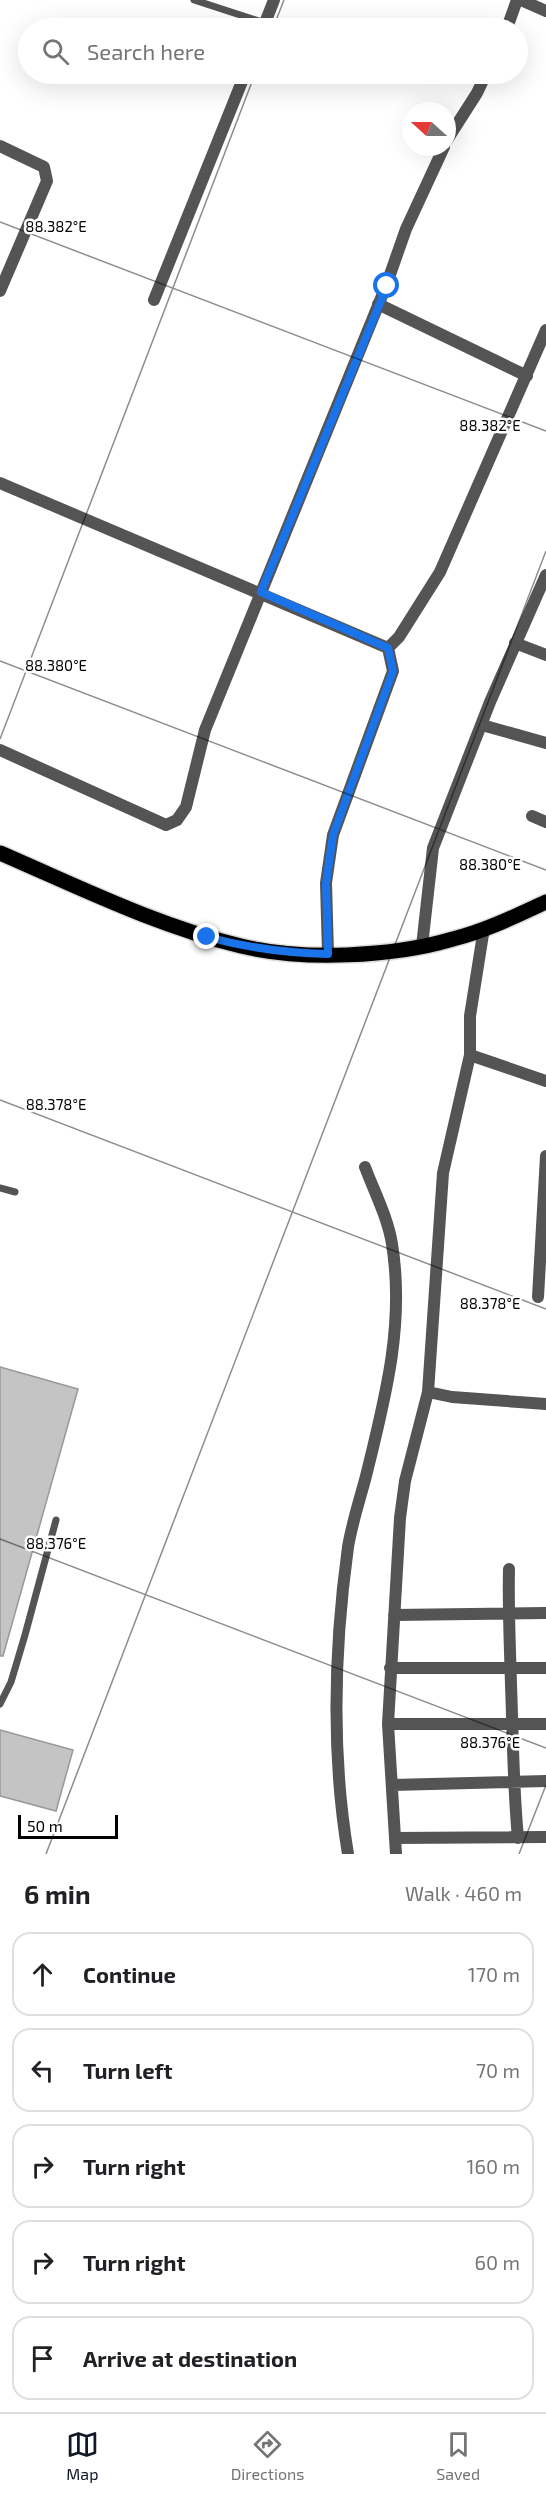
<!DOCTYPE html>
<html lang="en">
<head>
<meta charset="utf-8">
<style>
  body { margin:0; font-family:"Exo 2",sans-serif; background:#f6f6f6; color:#202124 }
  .compass { position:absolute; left:402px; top:102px; width:54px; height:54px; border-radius:50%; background:#fff; box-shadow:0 6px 24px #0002; rotate:291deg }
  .scale { position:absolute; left:18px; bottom:15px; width:100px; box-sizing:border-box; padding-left:6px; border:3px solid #000; border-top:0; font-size:16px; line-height:21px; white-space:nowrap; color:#000; -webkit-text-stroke:4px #fff; paint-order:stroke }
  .stop { position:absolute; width:18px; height:18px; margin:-14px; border:4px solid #1a73e8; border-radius:50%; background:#fff }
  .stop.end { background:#1a73e8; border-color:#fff; box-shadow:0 2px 6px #0008 }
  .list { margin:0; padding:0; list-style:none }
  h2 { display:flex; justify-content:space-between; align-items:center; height:78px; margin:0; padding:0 24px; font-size:26px }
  h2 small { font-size:20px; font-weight:400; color:#757577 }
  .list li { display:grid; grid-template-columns:39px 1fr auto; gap:18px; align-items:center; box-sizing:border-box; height:84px; margin:0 12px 12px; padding:0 12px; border:2px solid #e0e0e0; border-radius:18px }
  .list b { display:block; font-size:22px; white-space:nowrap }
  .list em { font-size:20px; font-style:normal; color:#757577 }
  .icon { flex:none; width:33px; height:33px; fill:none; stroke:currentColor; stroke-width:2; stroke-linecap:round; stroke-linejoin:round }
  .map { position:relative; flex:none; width:546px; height:1854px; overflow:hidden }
  .search { position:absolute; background:#fff; box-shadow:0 6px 24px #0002; left:18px; right:18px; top:18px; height:66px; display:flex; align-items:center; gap:15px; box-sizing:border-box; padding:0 21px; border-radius:33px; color:#757577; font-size:22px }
  .sheet { height:558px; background:#fff }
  nav { display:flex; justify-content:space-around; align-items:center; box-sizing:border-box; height:84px; border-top:2px solid #e0e0e0; background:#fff; font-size:16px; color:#757577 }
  nav a { display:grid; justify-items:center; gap:3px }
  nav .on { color:#111827 }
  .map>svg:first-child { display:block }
</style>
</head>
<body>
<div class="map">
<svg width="546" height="1854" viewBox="0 0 546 1854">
  <rect width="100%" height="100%" fill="#fff"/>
  <path fill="#c4c4c4" stroke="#989898" stroke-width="1.5" d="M0,1367L78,1389L3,1656H0Z
    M0,1730L73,1750L56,1811L0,1796Z"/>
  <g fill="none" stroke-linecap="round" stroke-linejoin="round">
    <defs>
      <path id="primary" d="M0,853C79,887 157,926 241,946C303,961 392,957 453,939C485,931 516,916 546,902"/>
    </defs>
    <use href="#primary" stroke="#dbdbdb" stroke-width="18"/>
    <path stroke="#545454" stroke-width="7" d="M194,0L265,23
      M0,1188L15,1192
      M0,1704L11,1682L25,1635L56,1520"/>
    <path stroke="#545454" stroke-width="12" d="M521,0L546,11
      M263,28L274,0
      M507,28L517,0
      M447,140L477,93L486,74
      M0,146L44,167L47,181L0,291
      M154,300L245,74
      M378,304L527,376
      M0,483L388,648L399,637L440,572L546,330
      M515,643L546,655
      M482,725L546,743
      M0,750L166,825L177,820L186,807L205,730L386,286L406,229L444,147
      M532,816L546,822
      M422,946L433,848L490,702L546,575
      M328,954L326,883L333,835L393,671L388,648
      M470,1055L546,1081
      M538,1297L546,1156
      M428,1392L452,1397L546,1404
      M509,1569C508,1608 510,1646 511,1685C513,1736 513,1786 518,1838
      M394,1615L546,1613
      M390,1668H546
      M388,1724H546
      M392,1785L546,1781
      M395,1838L546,1837
      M348,1854C331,1752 334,1649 348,1547C352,1523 360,1499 366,1476C385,1399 405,1324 392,1244C388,1218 374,1191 365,1167
      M396,1854L388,1724L400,1518L405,1481L428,1392L443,1173L470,1055V1016L484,928"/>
    <use href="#primary" stroke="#000" stroke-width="15"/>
  </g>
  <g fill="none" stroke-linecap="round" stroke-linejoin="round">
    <path stroke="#1a73e8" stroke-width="8" d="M207,937C248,948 286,953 328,954L326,883L333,835L393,671L388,648L261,592L387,286"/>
  </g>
  <path fill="none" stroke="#000" stroke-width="1.5" stroke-opacity="0.45" d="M273,28L284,0M0,222L546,431M0,661L546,870M0,739L255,74M0,1100L546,1309M0,1539L546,1748M46,1854L546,551M519,1854L546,1785"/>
  <g font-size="15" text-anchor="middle" fill="#000" stroke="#fff" stroke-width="5" stroke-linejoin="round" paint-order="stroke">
    <text x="56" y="232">88.382°E</text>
    <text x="490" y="431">88.382°E</text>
    <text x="56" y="671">88.380°E</text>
    <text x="490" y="870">88.380°E</text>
    <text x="56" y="1110">88.378°E</text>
    <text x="490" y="1309">88.378°E</text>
    <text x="56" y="1549">88.376°E</text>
    <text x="490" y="1748">88.376°E</text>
  </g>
</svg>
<svg class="compass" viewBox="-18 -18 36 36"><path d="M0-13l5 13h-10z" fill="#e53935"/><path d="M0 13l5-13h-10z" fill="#757577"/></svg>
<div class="scale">50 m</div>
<div class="stop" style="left:387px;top:286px"></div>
<div class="stop end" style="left:207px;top:937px"></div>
<div class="search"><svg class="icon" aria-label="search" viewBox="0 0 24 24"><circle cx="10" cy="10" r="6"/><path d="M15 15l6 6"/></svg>Search here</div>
</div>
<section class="sheet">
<h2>6 min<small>Walk · 460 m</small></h2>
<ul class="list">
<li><svg class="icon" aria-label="ahead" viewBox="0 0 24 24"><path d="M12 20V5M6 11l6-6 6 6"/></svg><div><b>Continue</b></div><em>170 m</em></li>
<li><svg class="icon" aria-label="left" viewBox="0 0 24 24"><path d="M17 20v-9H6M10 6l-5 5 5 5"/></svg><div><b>Turn left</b></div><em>70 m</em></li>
<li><svg class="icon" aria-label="right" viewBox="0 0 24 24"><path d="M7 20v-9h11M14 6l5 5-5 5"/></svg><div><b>Turn right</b></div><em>160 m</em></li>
<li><svg class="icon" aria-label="right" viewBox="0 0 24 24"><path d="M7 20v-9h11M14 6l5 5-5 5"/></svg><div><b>Turn right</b></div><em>60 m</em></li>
<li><svg class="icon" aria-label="arrive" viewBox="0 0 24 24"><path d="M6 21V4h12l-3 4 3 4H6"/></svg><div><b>Arrive at destination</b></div></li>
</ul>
</section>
<nav>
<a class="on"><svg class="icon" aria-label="map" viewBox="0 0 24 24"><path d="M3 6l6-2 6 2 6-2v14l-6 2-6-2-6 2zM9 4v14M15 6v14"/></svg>Map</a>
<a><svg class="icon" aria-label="directions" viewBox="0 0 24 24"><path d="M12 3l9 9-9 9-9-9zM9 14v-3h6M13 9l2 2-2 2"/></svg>Directions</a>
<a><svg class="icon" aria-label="saved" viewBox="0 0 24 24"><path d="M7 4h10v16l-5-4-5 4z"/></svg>Saved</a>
</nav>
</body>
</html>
